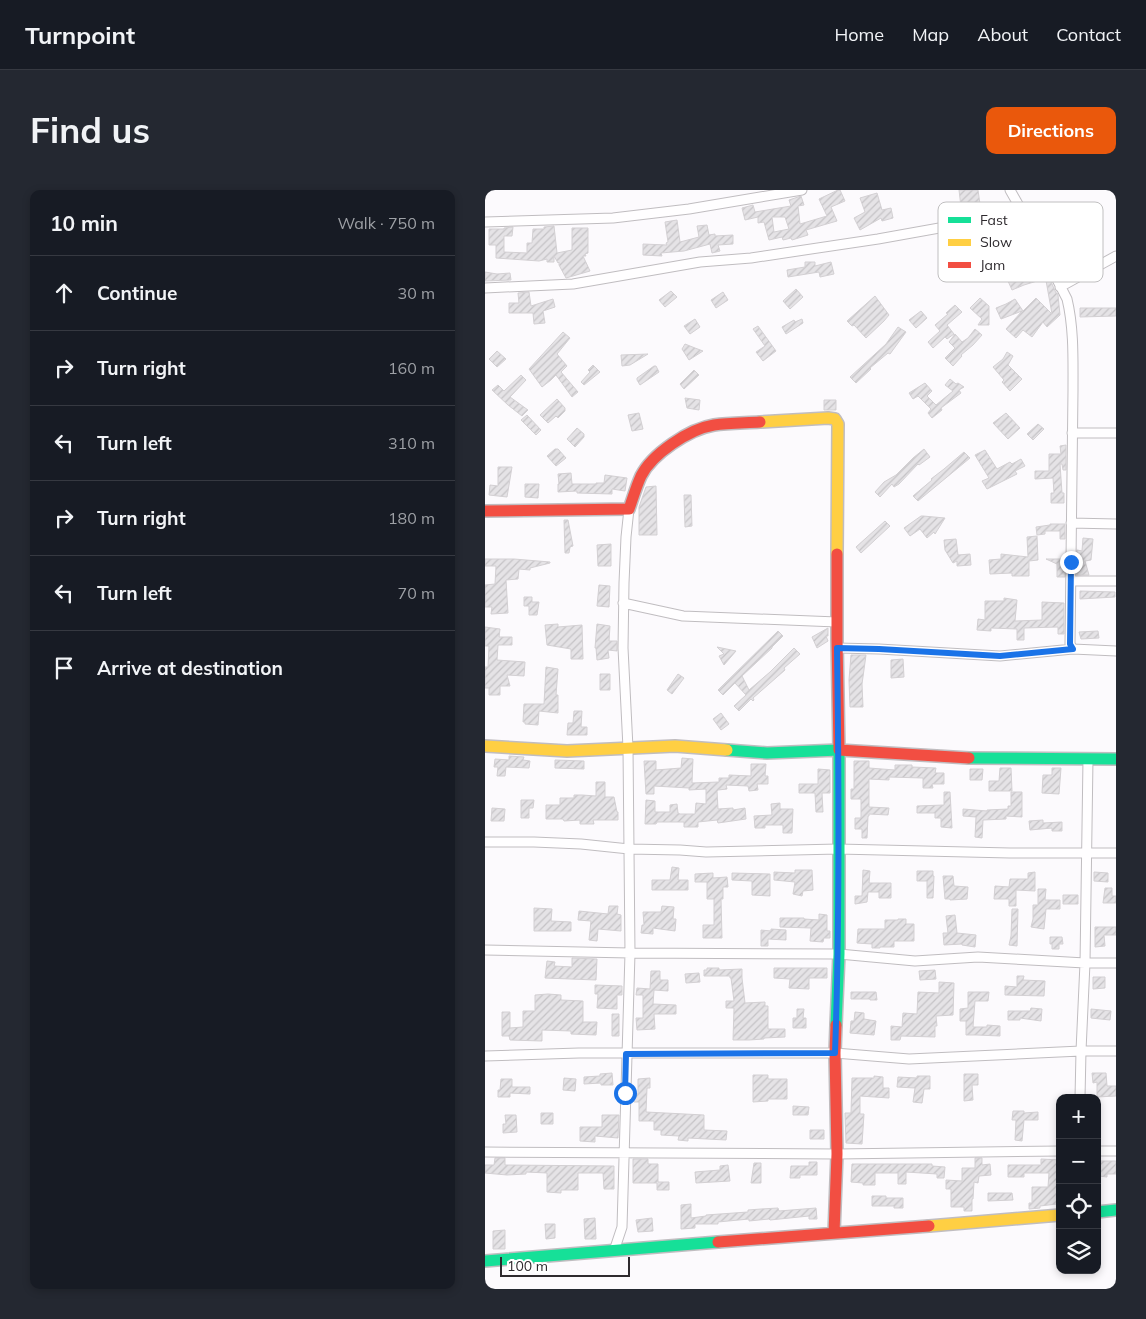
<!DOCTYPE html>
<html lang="en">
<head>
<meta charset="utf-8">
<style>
  body { margin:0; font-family:Mulish,sans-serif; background:#242831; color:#f1f3f6 }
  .controls { position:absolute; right:15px; bottom:15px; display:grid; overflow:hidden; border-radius:10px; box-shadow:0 2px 8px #0003 }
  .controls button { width:45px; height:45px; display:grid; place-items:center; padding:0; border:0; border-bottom:1px solid #363941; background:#171b24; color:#f1f3f6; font:25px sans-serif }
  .scale { position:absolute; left:15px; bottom:12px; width:130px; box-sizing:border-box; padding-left:5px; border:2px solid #2e2a2e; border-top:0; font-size:14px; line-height:18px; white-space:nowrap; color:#2e2a2e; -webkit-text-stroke:4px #fff; paint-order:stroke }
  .stop { position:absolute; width:15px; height:15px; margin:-11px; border:4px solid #1a73e8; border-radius:50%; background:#fff }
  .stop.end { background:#1a73e8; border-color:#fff; box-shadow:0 1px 5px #0008 }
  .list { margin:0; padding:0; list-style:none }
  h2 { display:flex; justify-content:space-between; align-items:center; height:65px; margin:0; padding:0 20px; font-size:21px }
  h2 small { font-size:16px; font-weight:400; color:#9ea1a6 }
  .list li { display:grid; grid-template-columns:32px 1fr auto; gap:15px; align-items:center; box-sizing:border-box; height:75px; padding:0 20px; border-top:1px solid #363941 }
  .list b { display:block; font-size:19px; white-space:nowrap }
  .list em { font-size:16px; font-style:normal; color:#9ea1a6 }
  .icon { flex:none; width:28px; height:28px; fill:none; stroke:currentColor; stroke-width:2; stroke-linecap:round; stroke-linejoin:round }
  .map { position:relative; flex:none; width:631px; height:1099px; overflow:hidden; border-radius:10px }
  header { display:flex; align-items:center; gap:30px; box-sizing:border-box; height:70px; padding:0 25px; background:#171b24; border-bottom:1px solid #363941 }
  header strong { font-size:24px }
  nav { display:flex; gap:28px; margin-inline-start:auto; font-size:18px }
  .intro { display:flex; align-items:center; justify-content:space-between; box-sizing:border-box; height:120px; padding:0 30px }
  h1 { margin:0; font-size:35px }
  .button { padding:12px 22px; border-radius:10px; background:#ea580c; color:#fff; font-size:18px; font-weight:700 }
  main { display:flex; gap:30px; padding:0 30px }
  aside { flex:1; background:#171b24; border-radius:10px; box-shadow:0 2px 8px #0003 }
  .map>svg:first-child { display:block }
</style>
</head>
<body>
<header>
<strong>Turnpoint</strong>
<nav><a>Home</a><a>Map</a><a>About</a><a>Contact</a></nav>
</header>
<div class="intro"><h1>Find us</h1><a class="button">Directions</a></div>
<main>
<aside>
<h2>10 min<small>Walk · 750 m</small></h2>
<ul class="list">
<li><svg class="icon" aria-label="ahead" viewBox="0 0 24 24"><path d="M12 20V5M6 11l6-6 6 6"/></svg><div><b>Continue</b></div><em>30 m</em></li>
<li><svg class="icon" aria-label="right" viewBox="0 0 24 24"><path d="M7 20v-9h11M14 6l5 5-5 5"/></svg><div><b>Turn right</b></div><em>160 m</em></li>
<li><svg class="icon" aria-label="left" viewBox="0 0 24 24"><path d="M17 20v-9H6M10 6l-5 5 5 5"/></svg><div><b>Turn left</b></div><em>310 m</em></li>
<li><svg class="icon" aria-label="right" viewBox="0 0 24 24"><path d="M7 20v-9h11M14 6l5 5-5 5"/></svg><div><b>Turn right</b></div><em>180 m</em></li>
<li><svg class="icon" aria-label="left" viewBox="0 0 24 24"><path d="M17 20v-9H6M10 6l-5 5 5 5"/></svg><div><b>Turn left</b></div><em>70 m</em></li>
<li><svg class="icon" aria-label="arrive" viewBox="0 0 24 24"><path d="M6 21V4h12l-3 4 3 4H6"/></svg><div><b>Arrive at destination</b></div></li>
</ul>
</aside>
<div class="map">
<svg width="631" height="1099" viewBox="0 0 631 1099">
  <defs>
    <pattern id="building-hatch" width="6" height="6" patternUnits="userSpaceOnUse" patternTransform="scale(1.25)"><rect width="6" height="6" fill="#e5e3e6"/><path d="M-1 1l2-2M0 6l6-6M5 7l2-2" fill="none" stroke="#c5c3c6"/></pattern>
  </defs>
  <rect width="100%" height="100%" fill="#fcfafd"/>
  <path fill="url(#building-hatch)" stroke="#d3d0d3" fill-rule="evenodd" d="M353,0H355L360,11L346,17L352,31L321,40L323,45L307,50L306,48L298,50L297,47L284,50L279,32L273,33V27L260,30L257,18L268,15L270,22L306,16L304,10L316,6L319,15L313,16L315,34L342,26L334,9ZM287,27H300L304,39L289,42Z
    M474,0H493L495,14L476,17Z
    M392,3L397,20L406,18L408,28L397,31L396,28L375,40L369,28L380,22L375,8Z
    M192,30L195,52L214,47L212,36L222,35L224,45L230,44V46L248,45V54L233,55L235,61L227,63L225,54L199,61L176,63L177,66L158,65V54L182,55L181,53L183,52L180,32Z
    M69,36L72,63L87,60V38H103V63L100,64L101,66H98L105,81L81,88L74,75V72L73,73L69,66V72H62V69L54,71L11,68V55H4V39H19V38L28,37L27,46H19V62L42,63V53H47L48,39H59V37Z
    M320,72H330V76L346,72L349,84L335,87L334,82L303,87L302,80L320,77Z
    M546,76L552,91L539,95L527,100L523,91L535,86L534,81Z
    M0,82L12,84L25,83L26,90L0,91Z
    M560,85H563L571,103H572L573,105L575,125L562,137L558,132L547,147L538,140L531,148L521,139L537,121L516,129L511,118L521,114L530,109L538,121L551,108L567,124Z
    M311,99L318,107L305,119L298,111Z
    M186,101L192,107L180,117L174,110Z
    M44,102L46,116L68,109L70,117L58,121L60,133L49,134L48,123H24V113H34L33,103Z
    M238,102L243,110L231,118L226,110Z
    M390,106L404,125L399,131L381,148L369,135L367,136L362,131Z
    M495,108L504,116V135H493L497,129L485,118Z
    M470,115L477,122L462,135L469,144L462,149L460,147L448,158L443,152L455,141L450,135L463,124L461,123Z
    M595,118H631V126L595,127Z
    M436,121L442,128L431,138L424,130Z
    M210,129L215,137L205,144L199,136Z
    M317,129L318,133L301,144L297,137L309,130L310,132Z
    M273,136L291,161L278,171L271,162L280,156L268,139Z
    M413,137L421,142L405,164L403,163L385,178L386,179L371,193L365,187L401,154Z
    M490,139L497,145L488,155L476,165L477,166L468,176L460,168L470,158L464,152L470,144L477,152L483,148Z
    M78,142L85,148L72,164L82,176L76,182L93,202L87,207L71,185L66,190L57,197L44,179Z
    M200,154L210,158L218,161L204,170L197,159Z
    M12,161L21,169L12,177L4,169Z
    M522,162L528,166L523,175L537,189L525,201L517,192L519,190L508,177L518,169Z
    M163,164L145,175L137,176L136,165Z
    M108,175L115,182L99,195L96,192L105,182L103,180Z
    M169,176H171L174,182L155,195L152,190V188Z
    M209,180L214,185L199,199L195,194Z
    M36,185L41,190L25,207L43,220L37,226L23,215L7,200L13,195L19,201Z
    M465,189L471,194L473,193L479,197L474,200L476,203L456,218L457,220L447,228L443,223L446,219L433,206L428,209L424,203L440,193L447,201L442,206L451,215L468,201L460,195Z
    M200,208L215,210L214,220L202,218Z
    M72,209L80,218V221L73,228L71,226L63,233L55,225Z
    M339,210H351V220H339Z
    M154,223L158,239L147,241L143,225Z
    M521,223L535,238L523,249L508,233Z
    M42,225L56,240L51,245L36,230Z
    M553,234L559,239L548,250L542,244Z
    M92,238L99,244V247L90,257L82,249Z
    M581,255V280H578L577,274H575L577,303H579V313H566V303H569L568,288L550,289V281H564V264H576L575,256Z
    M70,259H73L81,268L71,276L62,266Z
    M439,259L445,267L434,275L433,274L414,294L409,297L407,294L395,307L390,302L399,292L411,285L428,268Z
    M500,260L512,279L525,272L527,274L536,269L540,276L530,281L532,284L502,299L497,291L504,288L490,265Z
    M479,262L485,268L433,311L428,306L447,290L446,289L459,279Z
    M13,277H27L22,307L4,305L5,295L13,296Z
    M86,283L87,294H111V293H119L120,285L142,288L140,301L127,299V304L92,303V301L73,302V294H74L73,284Z
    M40,294H54L53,308L40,307Z
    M171,296L172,345H154V317L161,297Z
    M199,305H206L207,336L200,337Z
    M436,326H438L460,328L450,344L449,342L442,348L435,339L425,346L419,338Z
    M79,330H83L88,356L85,357L84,363H80Z
    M400,331L405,336L376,363L371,357Z
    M565,334H580V349H575V341H560V344L552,345L551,337L565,335Z
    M552,346L553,370L544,371V386H527V383L505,384L504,370L516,369V364L543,367L542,347Z
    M598,348L608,349L606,370L600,371L604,385H592V360L597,361Z
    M471,349L473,365L485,364L486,375L472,376V371L468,373L460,360L459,350Z
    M126,354V376H113L112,355Z
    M0,369H29L65,372V373L45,378V380L34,379L33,389L21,390L23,423L6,424L7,417H0V395L10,394L11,376H0Z
    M561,369H580V387H572V374Z
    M114,395L125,396L124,417L112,416Z
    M595,401L630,402V407L595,409Z
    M39,407H47V412H54L52,425H44V416H39Z
    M519,408L532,410L530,431L557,430V412L579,413V444H573V437L539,438V450H532V439L506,438V441L492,440L493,429L500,430V411H519Z
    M73,434V437L97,435L98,469H86V459L62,455L60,435Z
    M112,434L125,436L124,451H132V461L123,460L124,468L112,470L111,458H110Z
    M0,437L15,439L14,447H27V455H13L12,470L40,472L39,486L22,485L25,496H15V505H4V498H0V477H3L4,456H0Z
    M343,438V446H341L343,451L332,458L327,447Z
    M293,441L298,446L287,457V458L257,486L264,500L285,482L309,458L315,464L299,478L300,480L268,508L269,510L268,511L266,509L254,521L249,516L261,505L250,493L238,505L233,500Z
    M613,441L614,448L596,449L594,442Z
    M232,457L251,461L239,475L234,466L239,464Z
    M366,465H381L377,494L378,517H365L364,490Z
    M418,469L419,487L406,488V470Z
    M61,477L73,479L71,505H73V523L54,521L53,535L40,534V532H38L39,514H59Z
    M115,484H125V500H115Z
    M193,484L199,488L187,504L182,500Z
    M89,521H97L96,537H102V545H82L83,533H88Z
    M236,523L244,534L236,540L228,529Z
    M24,566L39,567L38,570L45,571L44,578L21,577L20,586H12L13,577H9L10,569L24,570Z
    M197,568L208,569L207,593L234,592V588H244V585L266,586V574H281L280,586H283V594H272L273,600L264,601L263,596L241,595L242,599L233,600L232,601L233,619L248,618V620L260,618L261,629L233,633L232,630L213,632V637H199V632H172L171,634H160L161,610L170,611V622H185V615L192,614L193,623L195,624H210L211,613L221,614V599L204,600V598L169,596V604H161L159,571H171V580L196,578Z
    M70,570L99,571V579L70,578Z
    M369,571H384V578L410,580V575H427V577L451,578L450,583H459V594H447L448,598H438V588L404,587V590L384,589V617L404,618L403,625L384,624V626H383L382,648H377V639H370V628H376V609H366V599H369Z
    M515,578H526L527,601H504V591H514Z
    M567,578H576L574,604L557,603L558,585H567Z
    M333,579L345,580V603H337L338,622H331L330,603H314V594H333Z
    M485,579H498L497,590H485Z
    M111,592H120V607H129L132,622H133V630H108L109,634H95V630L79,631L78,629H61V615H75V608H89V605H97L111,606Z
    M459,602H465L467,638L456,637V628H450V623H432V616L459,615Z
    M526,602H537V627L521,626V629L498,630L497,648L490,647L491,627L478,626V619L502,621V620L523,619V616H526Z
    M36,610H49L48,618H44V628H36Z
    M295,613V619H308L307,643H298V635H280V638H270L269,626L287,625L286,614Z
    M7,618L20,619L19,631H6Z
    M558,630V633L577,632V641H567V638L545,640L544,631Z
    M187,677L194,678L193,690H203V700H167V690H185Z
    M310,680H327L328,700L318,701L317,706L308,704L310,692L289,690V682L310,683Z
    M378,680L385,681L384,693H406V708H394V702H383L382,712L370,714V706H377Z
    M432,681H448V686H449L448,708H442V691H432Z
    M550,682V701L531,700V716H524V709H509L510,696L524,697L525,689H543V683Z
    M609,682L623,683V692L609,691Z
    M228,683V688L242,687L243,697H238V709H236L237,748H218V735H229V709H222V692H210V684Z
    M247,683L285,684V706L267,705V691L247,690Z
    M458,686H468L469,696L483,697L482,709L465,710V709H460Z
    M620,698H627V706H631V713H618Z
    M553,699H561L560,710H575V719H561L559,739L546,737L548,729V715H553Z
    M578,705H593V714H578Z
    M124,716H133L132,724L136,725V741L113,739L112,751L104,750L106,731L93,730L94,721L123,724Z
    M177,716L189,717L188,729H191L190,741L168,738V744L156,743L157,735H159L158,722H176Z
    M49,718L67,719L66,731L86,732V741H49Z
    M527,719H533L532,756L524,755L526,746Z
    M334,724L342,725V741H345V748H339L338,752L325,751L326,738L295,737V728H319V729L334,730Z
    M470,725L472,743L491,745L490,757L477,755V754L459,755L458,743H463L461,726Z
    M413,729H421V734H429V751H409V757H395V758H387V754L372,753L373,739H400V730H413Z
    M610,737H631V745H619L620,756L610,757Z
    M286,739L301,740V750L283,749V756H276V740L286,741Z
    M565,747H577L578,754H574V759H567V754H565Z
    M87,768L112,769L111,790L60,788L62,771L70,772L69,776L87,777Z
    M222,778H234V780L257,779V788L260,813L280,812V816H283V839H300V847L279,848V849L264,850H248L249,818H241V811H249L246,788H245V786H219V780H222Z
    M289,778H342V788H324V799L304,798L305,789L289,788Z
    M450,780L451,789L435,790L434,781Z
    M166,781H175V790H183V801L169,800L168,814L191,815V824H169L170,839L152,840L151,828H158V805H151L152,798L165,799Z
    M214,783L215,792L201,793L200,784Z
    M532,786H539L538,790L560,791L559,806L520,805V796L532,797Z
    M608,787H620V798L608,799Z
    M454,792L469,793L468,825L451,826L452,836H450V847L416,846L415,850H406V836L417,837L418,823L432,824L433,802L454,803Z
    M110,795L137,796V805H132V819L112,818L113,804H110Z
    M366,802H391L392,810H385V809H366Z
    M483,802H504L503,811H490L488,837H502V835L515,836V846L492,845H481V831H475V819L483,818Z
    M63,804L76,805V810L98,811V832H112L111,845L86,844V841L57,840V851L25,850L24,846H17V822H25V838L38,837V821H50V805Z
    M546,818L557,819L556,831L535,828V830H523V821H545Z
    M312,819H319L318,828H321V838H308V828H312Z
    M606,819L626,821L625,830L606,828Z
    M370,822L379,823V829L391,831L389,845L365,843L366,831H369Z
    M127,824H134V846H127Z
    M127,883L128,895H116V893L99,894V887L115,886V884Z
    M607,883H621L622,896H631V906L612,907V892L608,893Z
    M479,884H493V895H487L488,910L479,911Z
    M268,885H283V889H302V909H283V911L268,912Z
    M389,886L398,887V898H404V908L375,906V924H379L377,954L361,953L360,923H366L367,888H389Z
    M432,886H445V899H439L437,913L428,912L430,898L412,897L413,887L432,888Z
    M79,888L91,889L90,901L78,900Z
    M165,888V898H162L161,922L219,925V940L242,941L241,950L203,948V951L193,950L194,946L176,945V940H169V931H154V912H149V903L153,904V889Z
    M16,889H27V897H45V904L25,903V907H13V900H15Z
    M308,916L324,917L323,925H308Z
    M528,921H539V923L553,922V930H539L537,951L530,950L531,930H527Z
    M56,923H68V934H56Z
    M20,925H31L32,942L18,943V934H21Z
    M117,925H134L133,948L110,946V952L95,951V937H117Z
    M325,940H339V949H325Z
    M10,968H20V975L129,976V999H119L118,983H93V1000H76V1003L62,1002V983L41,982V984L22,985L0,983V975H9Z
    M490,968H497V975L505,974L506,985L494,986L493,993L489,992L488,1009H487V1021H479V1017H466V999H461V990L477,991V978H490Z
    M148,969H163V974H173V992H184V1000H172V993H148Z
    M556,969L575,970L573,1004H571L572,1014L555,1016V1018L544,1019V1013H547V997H563L564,983H539V987H523V975H556Z
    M612,971H631V984H622V987L614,986V983H612Z
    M324,972H332V985H315V988H305L306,976H324Z
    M269,973H276V993H266Z
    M367,974H447V976L460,977L459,988H452V984L421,982V994H413V983H390V995H378V993L366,992Z
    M243,975L245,991L211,993L210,982L235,980V976Z
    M503,1003H527L528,1010L503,1011Z
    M387,1006H401V1008H418V1018H409V1016H387Z
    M206,1014V1028L221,1026V1025L263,1022V1020L276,1019L293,1018L294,1021L331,1018L332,1029H324V1026L285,1030L284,1029L264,1031V1029L233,1032V1034H210V1038L196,1039V1015Z
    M110,1028L111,1049H100L99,1029Z
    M167,1028L168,1041L153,1042L151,1030Z
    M60,1034H70V1048L61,1049Z
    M20,1040V1059H8V1041Z"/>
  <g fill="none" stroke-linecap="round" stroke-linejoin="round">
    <defs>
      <path id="street" d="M525,0L538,23L582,109C589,138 588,170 588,200L585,454L588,459L631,461
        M0,32L128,28L204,19L317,0
        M575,97L631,66
        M0,98L88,94L215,72L266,68L393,49L538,23
        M587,243H631
        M586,333L631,334
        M586,391H631
        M138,413L198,426L352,432
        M352,458L394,459L515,466L588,459
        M0,652H49L96,654L144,659L195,660L221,662L353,659L525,663H631
        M0,760L145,763L354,764L430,771L493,767L600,773H631
        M0,866L94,863H350L424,869L596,861H631
        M595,908L596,861L600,773L603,569
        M612,961H631
        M0,962L352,964L575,961
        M129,1061L137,1037L145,763L143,558L138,458L139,393L141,347L144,319"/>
      <path id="fast" d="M242,560L282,563L354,560V764L351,835
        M484,568L631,569
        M612,1022L631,1020
        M0,1071L233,1052"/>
      <path id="slow" d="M275,232L343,228L350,229L353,234L352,364
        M0,556L82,561L190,556L242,560
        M444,1036L575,1025"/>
      <path id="jam" d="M0,321L144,319C148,308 151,297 156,286C167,264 204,239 229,235C244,233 260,233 275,232
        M352,364V450L354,560L484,568
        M349,1043L352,964L350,863L351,835
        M233,1052L444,1036"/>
    </defs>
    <use href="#street" stroke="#c0bdc0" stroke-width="11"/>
    <use href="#fast" stroke="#c0bdc0" stroke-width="14"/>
    <use href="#slow" stroke="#c0bdc0" stroke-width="14"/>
    <use href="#jam" stroke="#c0bdc0" stroke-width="14"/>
    <use href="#street" stroke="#fffeff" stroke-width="9"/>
    <use href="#fast" stroke="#16e098" stroke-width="11"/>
    <use href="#slow" stroke="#ffcf43" stroke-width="11"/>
    <use href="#jam" stroke="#f24e42" stroke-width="11"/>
  </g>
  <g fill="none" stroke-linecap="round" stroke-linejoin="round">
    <path stroke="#1a73e8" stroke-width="6" d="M140,903L141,864L350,863C355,728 354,593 352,458L394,459L515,466L588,459L585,454L586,372"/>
  </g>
  <rect x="453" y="12" width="165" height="80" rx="8" fill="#fff" stroke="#c0bfc0" stroke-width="1"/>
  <rect x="463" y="27" width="23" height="6" fill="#16e098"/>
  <rect x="463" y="49" width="23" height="7" fill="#ffcf43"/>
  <rect x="463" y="72" width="23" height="6" fill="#f24e42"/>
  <g font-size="14" fill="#2e2a2e">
    <text x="495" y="35">Fast</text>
    <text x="495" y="57">Slow</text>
    <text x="495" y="80">Jam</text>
  </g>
</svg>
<div class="controls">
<button>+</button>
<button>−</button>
<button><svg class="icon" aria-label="locate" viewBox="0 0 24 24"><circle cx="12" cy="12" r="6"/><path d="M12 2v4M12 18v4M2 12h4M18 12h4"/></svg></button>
<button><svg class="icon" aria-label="layers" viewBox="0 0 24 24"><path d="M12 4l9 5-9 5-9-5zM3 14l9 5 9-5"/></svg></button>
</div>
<div class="scale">100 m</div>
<div class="stop" style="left:140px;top:903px"></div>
<div class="stop end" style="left:586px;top:372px"></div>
</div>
</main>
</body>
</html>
